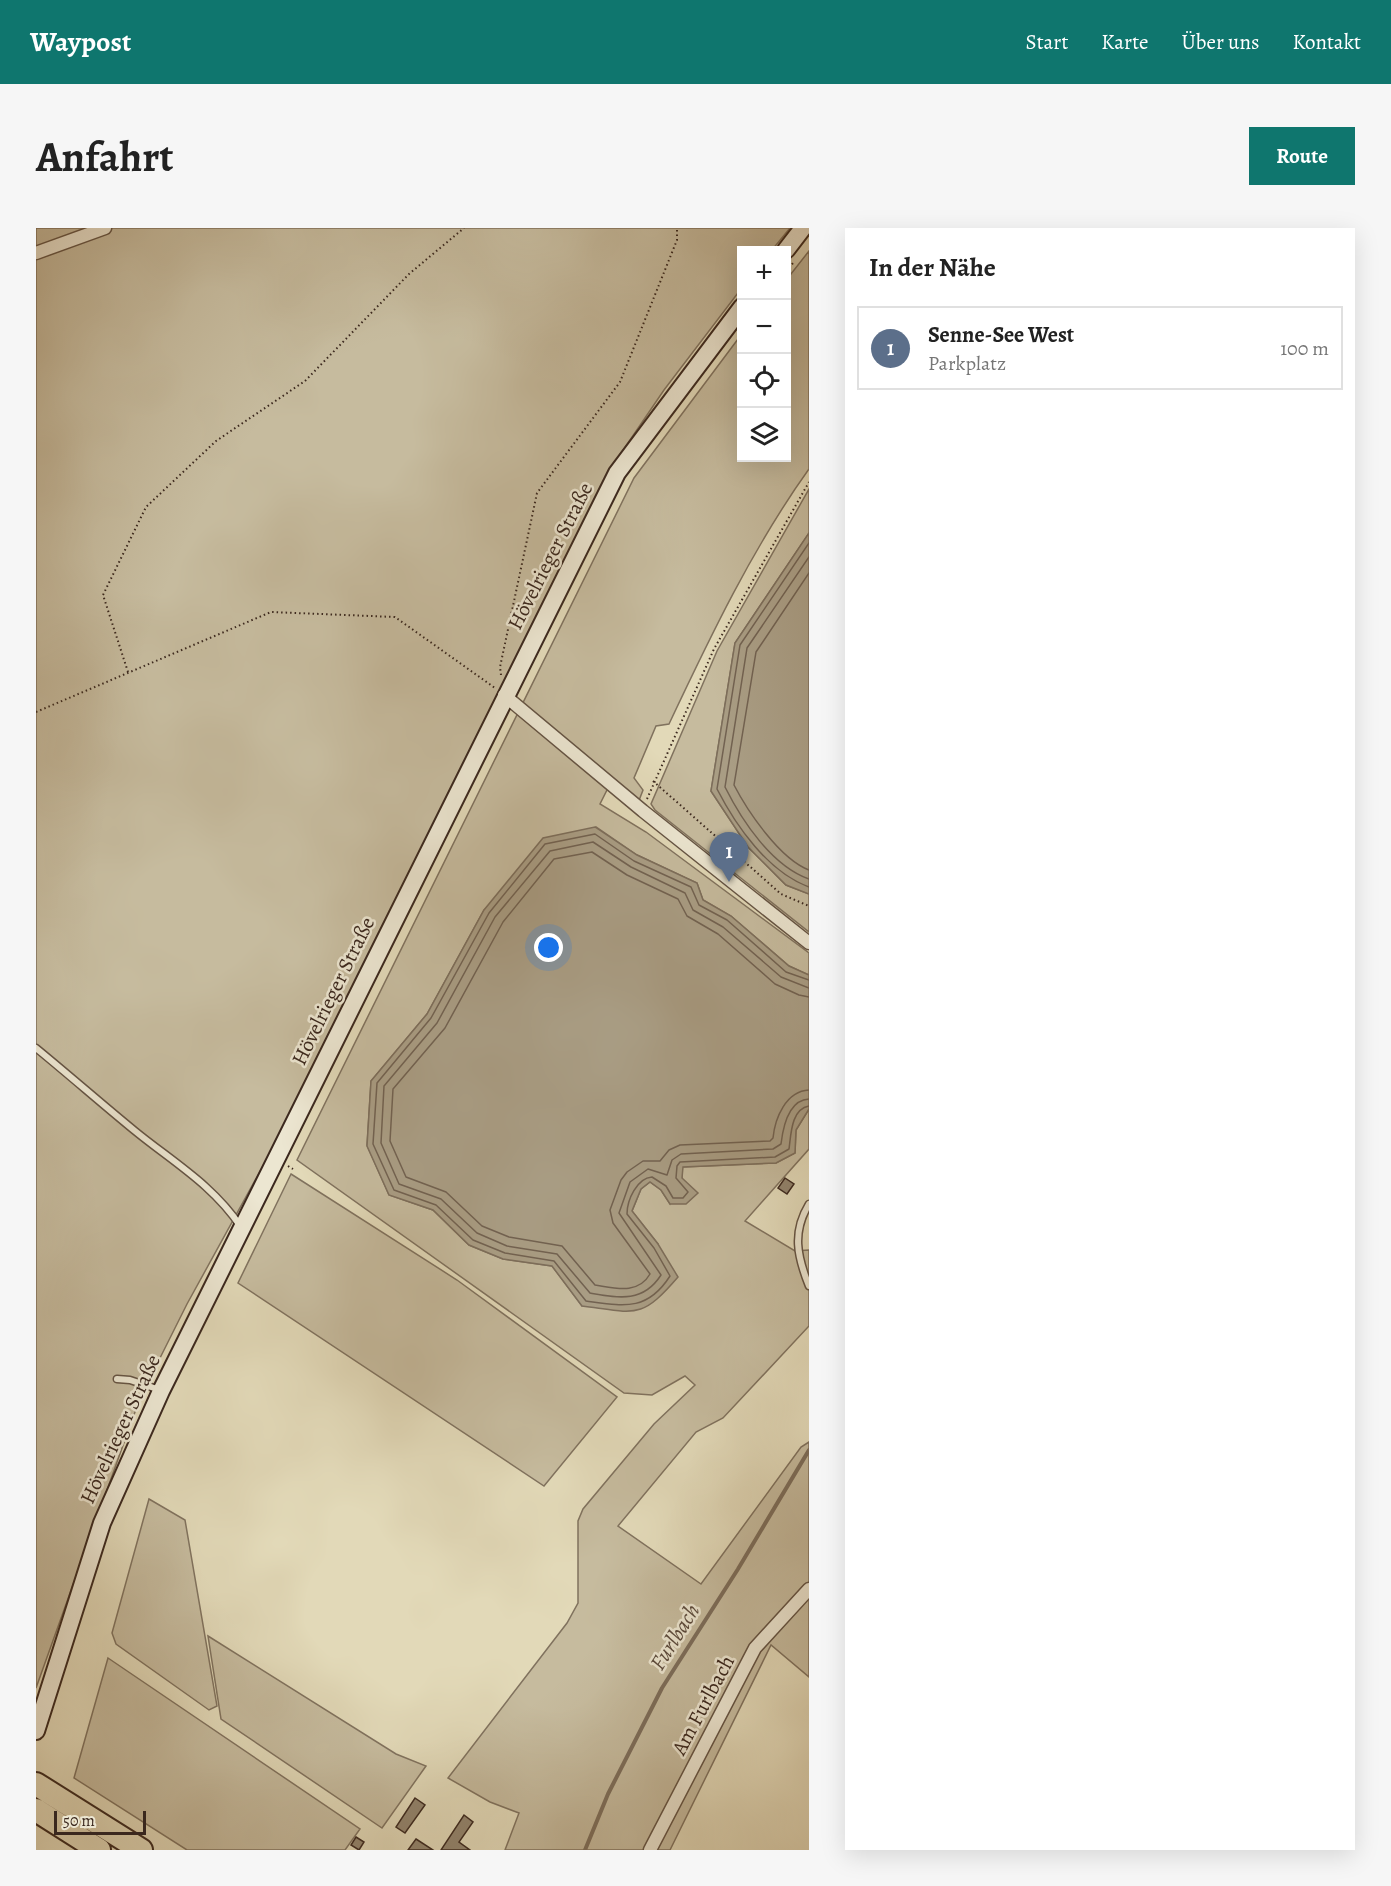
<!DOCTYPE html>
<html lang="de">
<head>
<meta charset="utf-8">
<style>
  body { margin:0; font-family:Alegreya,serif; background:#f6f6f6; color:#222 }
  .controls { position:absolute; right:18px; top:18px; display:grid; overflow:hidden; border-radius:0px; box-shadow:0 6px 24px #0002 }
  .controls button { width:54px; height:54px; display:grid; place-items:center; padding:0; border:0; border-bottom:2px solid #e0e0e0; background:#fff; color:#222; font:30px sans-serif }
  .scale { position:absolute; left:18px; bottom:15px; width:92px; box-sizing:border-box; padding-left:6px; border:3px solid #3b281e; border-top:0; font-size:16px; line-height:21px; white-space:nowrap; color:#3b281e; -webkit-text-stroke:4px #ece6d1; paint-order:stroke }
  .you { position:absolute; left:513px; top:720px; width:21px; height:21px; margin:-15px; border:4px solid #fff; border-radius:50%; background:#1a73e8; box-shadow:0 0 0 9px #1a73e833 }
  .badge { display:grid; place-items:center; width:39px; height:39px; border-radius:50%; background:#0f766e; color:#fff; font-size:20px; font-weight:700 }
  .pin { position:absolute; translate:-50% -50px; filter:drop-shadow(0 2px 3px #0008) }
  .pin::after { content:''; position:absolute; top:32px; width:21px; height:18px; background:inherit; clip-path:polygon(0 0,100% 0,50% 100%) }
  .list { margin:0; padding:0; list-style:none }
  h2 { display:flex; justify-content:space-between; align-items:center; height:78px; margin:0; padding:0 24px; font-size:26px }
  h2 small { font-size:20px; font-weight:400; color:#767676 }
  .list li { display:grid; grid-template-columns:39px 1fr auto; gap:18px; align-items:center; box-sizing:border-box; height:84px; margin:0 12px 12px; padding:0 12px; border:2px solid #e0e0e0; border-radius:0px }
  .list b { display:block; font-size:22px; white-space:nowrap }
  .list p { margin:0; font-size:20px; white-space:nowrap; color:#767676 }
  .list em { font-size:20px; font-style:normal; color:#767676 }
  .icon { flex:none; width:33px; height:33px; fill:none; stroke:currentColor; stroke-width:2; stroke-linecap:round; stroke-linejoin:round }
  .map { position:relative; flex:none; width:773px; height:1622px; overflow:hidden; border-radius:0px }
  header { display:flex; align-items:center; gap:36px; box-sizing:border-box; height:84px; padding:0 30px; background:#0f766e; color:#fff }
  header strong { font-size:28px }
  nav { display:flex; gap:33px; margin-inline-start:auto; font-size:21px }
  .intro { display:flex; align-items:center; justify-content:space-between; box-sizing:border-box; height:144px; padding:0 36px }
  h1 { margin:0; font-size:42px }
  .button { padding:15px 27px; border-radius:0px; background:#0f766e; color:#fff; font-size:21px; font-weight:700 }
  main { display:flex; gap:36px; padding:0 36px }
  aside { flex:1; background:#fff; border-radius:0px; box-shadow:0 6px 24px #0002 }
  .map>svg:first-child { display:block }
</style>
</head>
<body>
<header>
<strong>Waypost</strong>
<nav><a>Start</a><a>Karte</a><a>Über uns</a><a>Kontakt</a></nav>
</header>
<div class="intro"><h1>Anfahrt</h1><a class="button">Route</a></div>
<main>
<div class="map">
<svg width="773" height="1622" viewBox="0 0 773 1622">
  <rect width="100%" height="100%" fill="#e2d9b8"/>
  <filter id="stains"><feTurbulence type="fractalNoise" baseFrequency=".00333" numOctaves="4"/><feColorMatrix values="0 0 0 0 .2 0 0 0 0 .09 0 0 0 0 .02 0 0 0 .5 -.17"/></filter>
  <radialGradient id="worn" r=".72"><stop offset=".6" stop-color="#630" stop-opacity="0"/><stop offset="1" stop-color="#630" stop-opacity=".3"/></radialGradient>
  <path fill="#c6bb9e" stroke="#80725e" stroke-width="1.5" d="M0,0H754L736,22H706L705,61L628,162L575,240L233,927L151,1076L104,1170L0,1460Z
    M773,23V241C717,319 674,409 633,496L620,498L598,550L607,562L602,575L576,552L564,576L610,604L773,725V747L753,738L695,688L667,672L661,655L601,627L560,599L448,682L391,786L335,853L331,917L353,967L397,982L433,1017L467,1031L516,1038L546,1078L622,1016L596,983L605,961L614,954L625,962L634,976L646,950V939L740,935L759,925L760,902L773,881V921L709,993L759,1023L773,1022V1098L687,1190L660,1204L582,1298L665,1356L765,1219L773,1214V1449L735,1417L634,1622H469L483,1585L454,1574L412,1550L531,1395L542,1375V1293L547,1281L618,1196L659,1157L649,1148L616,1167L588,1165L261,932L598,250L705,107L706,230H750L751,51Z
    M773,261V305L699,415L675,563L712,619L750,657L773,666V704L619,582L615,576L681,423Z
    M255,946L421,1052L581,1169L508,1258L202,1055Z
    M113,1271L149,1292L181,1478L173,1482L80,1416L76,1405Z
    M172,1408L360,1526L390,1538L346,1600L185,1491Z
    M72,1430L324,1601L309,1622H151L38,1550Z"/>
  <path fill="#a99d84" stroke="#7d6e5b" stroke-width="1.5" d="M773,305V666L750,657L712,619L675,563L699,415Z
    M559,599L601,627L661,655L667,672L695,688L753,738L773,747V881L760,902L759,925L740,935L647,939L646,950L662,965L650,976H634L625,962L614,954L605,961L596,983L622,1016L642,1049C605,1092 600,1085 546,1078L516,1038L467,1031L433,1017L397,982L353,967L331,918L335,853L391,786L448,682L507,610Z"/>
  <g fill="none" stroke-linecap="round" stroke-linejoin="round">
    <path stroke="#726251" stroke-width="1.5" d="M773,315L704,417L681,561C700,598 732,644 773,659
      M773,329L711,420L689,559C706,593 736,638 773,651
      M773,345L720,424L698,557C712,584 744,631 773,642
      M773,752L750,744L691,692L663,677L655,659L598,633L559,606L509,616L453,685L395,790L341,855L337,916L358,962L400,977L437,1012L469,1025L518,1033L550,1073C587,1078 611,1084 634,1048L618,1020L591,986C591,972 601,950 616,949L630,958L637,970H647L652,964L640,950L641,938L644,934L739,929L753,921C755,907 755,881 773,878
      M773,760L745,749L687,699L657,682L649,665L595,639L557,614L514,623L459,689L401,795L348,858L345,915L363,956L405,971L441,1005L471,1018L521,1026L554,1065C583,1070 607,1075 625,1047L583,985L594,954L612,941L631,947L636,932L645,926L737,921L745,916C747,899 752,872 773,871
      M773,769L763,767L739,756L682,706L651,688L642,671L591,647L556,624L518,631L467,694L409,800L357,861L354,913L370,949L410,964L446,998L473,1009L526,1018L559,1057C579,1060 602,1067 614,1046L577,995L574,982L585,952L591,944L607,933H624L633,922L644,917L734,913L737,910C739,890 750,863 773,862"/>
    <path stroke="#7d6e5b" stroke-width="4" d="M549,1622L572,1566L626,1460L702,1341L773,1222"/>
  </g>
  <path fill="#92846e" stroke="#3b281e" stroke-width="1.5" d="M749,950L758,956L751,966L742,960Z
    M379,1570L389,1577L369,1605L360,1599Z
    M428,1587L437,1594L423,1614L434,1622H405Z
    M320,1609L328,1614L323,1622L315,1617Z
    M380,1611L397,1622H372Z"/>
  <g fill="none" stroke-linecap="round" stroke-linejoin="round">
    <defs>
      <path id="lane" d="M0,820C33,847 66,876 99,903C137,934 177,957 205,999
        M773,976C756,1004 761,1028 773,1058
        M81,1151L94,1152L124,1162"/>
      <path id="street" d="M0,25L69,0
        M468,467L607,583L773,715
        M614,1622L719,1420L773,1361"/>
      <path id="secondary" d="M750,22L767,0
        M0,1503L66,1295L125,1163L581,245L706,79"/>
      <path id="highway" d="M0,1556L105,1622
        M0,1582L63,1622"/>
    </defs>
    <use href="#lane" stroke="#655444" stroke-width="9"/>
    <use href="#street" stroke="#655444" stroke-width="15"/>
    <use href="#secondary" stroke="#3b281e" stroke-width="20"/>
    <use href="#highway" stroke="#3b281e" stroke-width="26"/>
    <path stroke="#3b281e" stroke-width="2" stroke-dasharray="1.5 3" stroke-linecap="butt" d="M750,43L758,34
      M92,444L67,367L110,279L180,213L269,153L373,46L428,0
      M465,447L464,439L501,265L584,154L641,12V0
      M0,484L235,384L359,389L459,460
      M617,553L745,666L773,678
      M611,571L678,421L773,254
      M252,938L257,941"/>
    <use href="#lane" stroke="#ece6d1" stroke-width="6"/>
    <use href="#street" stroke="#ece6d1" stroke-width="12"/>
    <use href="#secondary" stroke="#ece6d1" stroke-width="16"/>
    <use href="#highway" stroke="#e2d9b8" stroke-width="22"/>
  </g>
  <g text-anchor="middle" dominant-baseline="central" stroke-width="5" stroke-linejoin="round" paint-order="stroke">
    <g font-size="21" fill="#3b281e" stroke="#ece6d1">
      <text transform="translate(514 328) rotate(-63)">Hövelrieger Straße</text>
      <text transform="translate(297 763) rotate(-64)">Hövelrieger Straße</text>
      <text transform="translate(84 1201) rotate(-65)">Hövelrieger Straße</text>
      <text transform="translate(667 1477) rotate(-62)">Am Furlbach</text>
    </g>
    <g font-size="22" font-style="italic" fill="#5c4b3d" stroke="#ece6d1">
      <text transform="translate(639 1409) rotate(-58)">Furlbach</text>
    </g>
  </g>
  <rect width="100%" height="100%" filter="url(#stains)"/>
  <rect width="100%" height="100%" fill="url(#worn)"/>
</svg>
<div class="controls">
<button>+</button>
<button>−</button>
<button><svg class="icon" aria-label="locate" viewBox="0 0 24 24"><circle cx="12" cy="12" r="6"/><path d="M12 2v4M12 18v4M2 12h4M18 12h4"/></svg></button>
<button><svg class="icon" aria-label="layers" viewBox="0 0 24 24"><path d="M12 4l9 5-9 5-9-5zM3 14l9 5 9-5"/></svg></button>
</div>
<div class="scale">50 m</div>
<div class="you"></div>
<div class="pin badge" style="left:693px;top:654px;background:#5c6f8a">1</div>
</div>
<aside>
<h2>In der Nähe<small></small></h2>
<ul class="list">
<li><span class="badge" style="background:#5c6f8a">1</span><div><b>Senne-See West</b><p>Parkplatz</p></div><em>100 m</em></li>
</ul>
</aside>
</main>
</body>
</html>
